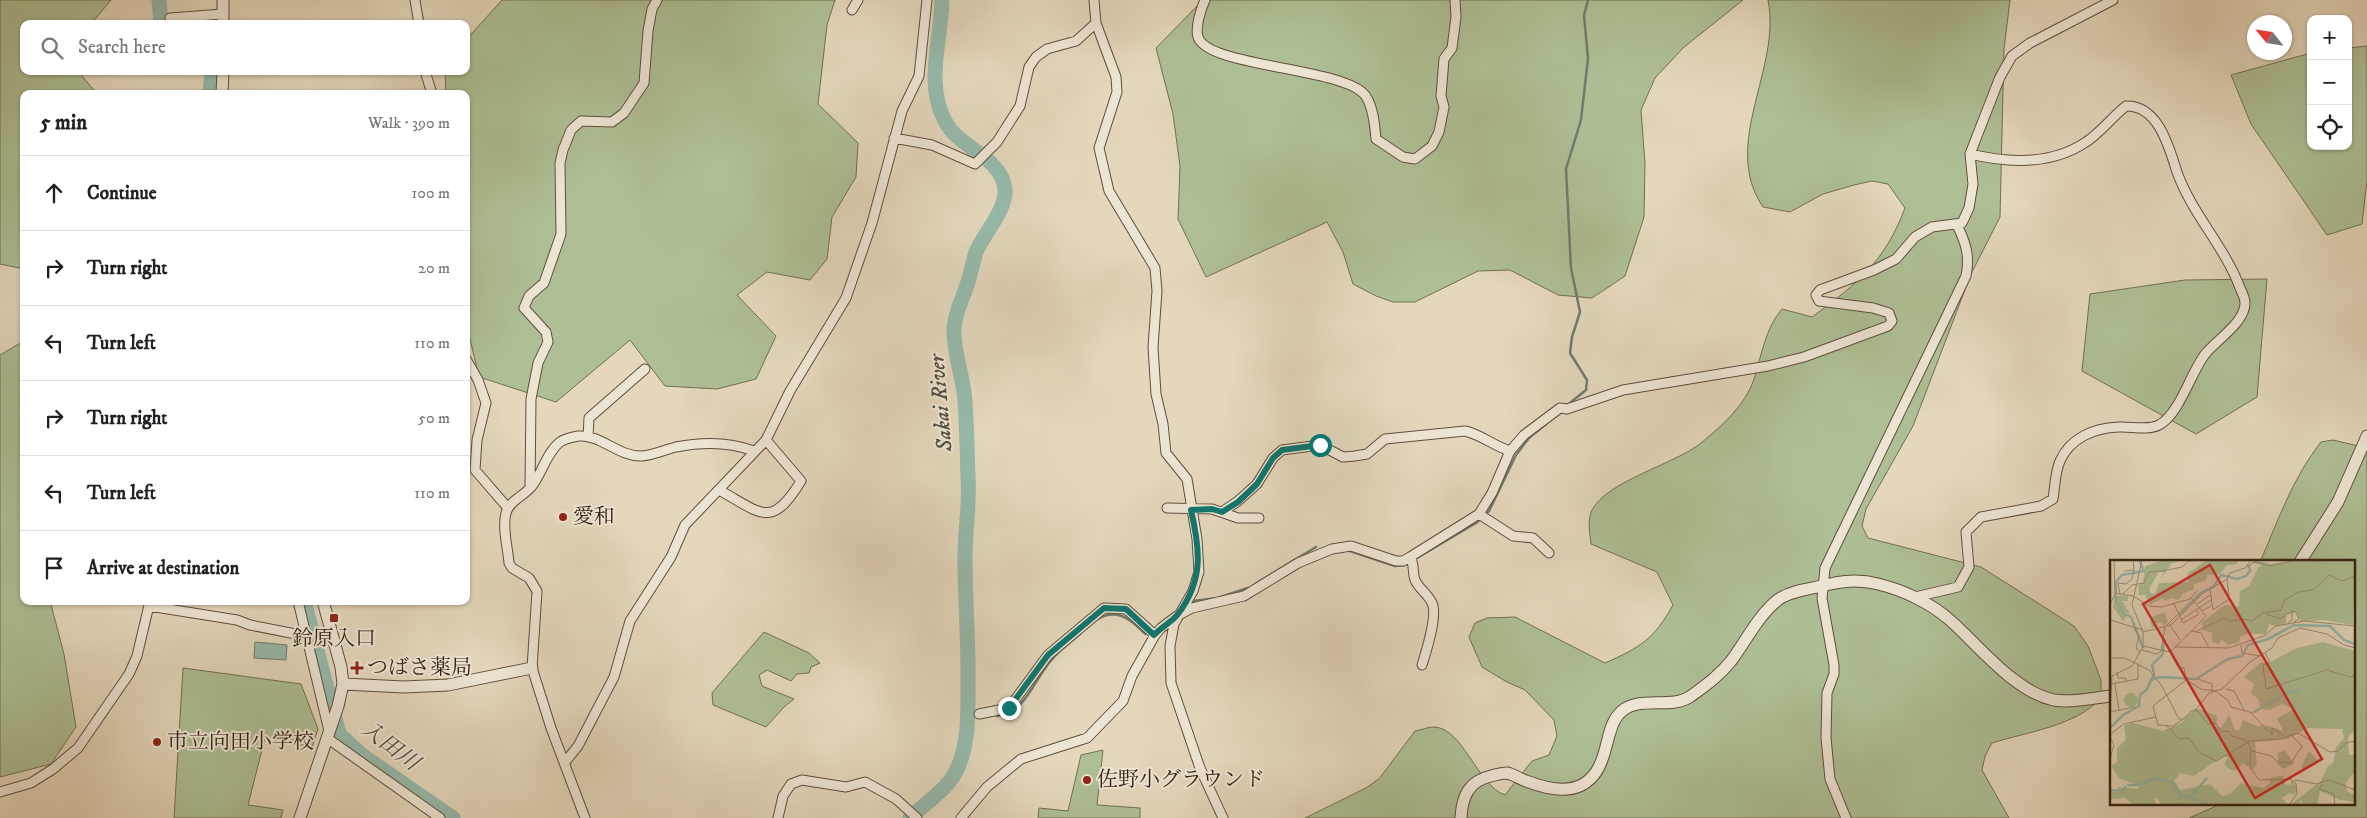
<!DOCTYPE html>
<html lang="en">
<head>
<meta charset="utf-8">
<style>
  body { margin:0; font-family:"IM FELL DW Pica","Noto Serif JP",serif; background:#f6f6f6; color:#202124 }
  .controls { position:absolute; right:15px; top:15px; display:grid; overflow:hidden; border-radius:10px; box-shadow:0 1px 4px #0004 }
  .controls button { width:45px; height:45px; display:grid; place-items:center; padding:0; border:0; border-bottom:1px solid #e0e0e0; background:#fff; color:#202124; font:25px sans-serif }
  .compass { position:absolute; left:2247px; top:15px; width:45px; height:45px; border-radius:50%; background:#fff; box-shadow:0 1px 4px #0004; rotate:300deg }
  .stop { position:absolute; width:15px; height:15px; margin:-11px; border:4px solid #0f766e; border-radius:50%; background:#fff }
  .stop.end { background:#0f766e; border-color:#fff; box-shadow:0 1px 5px #0008 }
  .list { margin:0; padding:0; list-style:none }
  h2 { display:flex; justify-content:space-between; align-items:center; height:65px; margin:0; padding:0 20px; font-size:21px }
  h2 small { font-size:16px; font-weight:400; color:#757577 }
  .list li { display:grid; grid-template-columns:32px 1fr auto; gap:15px; align-items:center; box-sizing:border-box; height:75px; padding:0 20px; border-top:1px solid #e0e0e0 }
  .list b { display:block; font-size:19px; white-space:nowrap }
  .list em { font-size:16px; font-style:normal; color:#757577 }
  .icon { flex:none; width:28px; height:28px; fill:none; stroke:currentColor; stroke-width:2; stroke-linecap:round; stroke-linejoin:round }
  .map { position:relative; flex:none; width:2367px; height:818px; overflow:hidden }
  .search { position:absolute; background:#fff; box-shadow:0 1px 4px #0004; left:20px; top:20px; width:450px; height:55px; display:flex; align-items:center; gap:12px; box-sizing:border-box; padding:0 18px; border-radius:10px; color:#757577; font-size:19px }
  .panel { position:absolute; background:#fff; box-shadow:0 1px 4px #0004; left:20px; top:90px; width:450px; height:515px; border-radius:10px }
  .map>svg:first-child { display:block }
</style>
</head>
<body>
<div class="map">
<svg width="2367" height="818" viewBox="0 0 2367 818">
  <rect width="100%" height="100%" fill="#e4d7bc"/>
  <filter id="stains"><feTurbulence type="fractalNoise" baseFrequency=".004" numOctaves="4"/><feColorMatrix values="0 0 0 0 .2 0 0 0 0 .09 0 0 0 0 .02 0 0 0 .5 -.17"/></filter>
  <radialGradient id="worn" r=".72"><stop offset=".6" stop-color="#630" stop-opacity="0"/><stop offset="1" stop-color="#630" stop-opacity=".3"/></radialGradient>
  <path fill="#aebf95" stroke="#727054" d="M0,0H111L91,24H24V71H78L97,94H24V269L0,264Z
    M502,0H835L827,25L818,104L858,143L856,177L832,217L827,259L810,280L767,272L737,295L776,336L756,379L717,389L665,386L630,340L556,402L479,377L466,322V94H446L445,71H466V40Z
    M1203,0H1743L1683,48L1655,78L1641,110L1645,164L1644,217L1625,276L1592,298L1558,295L1510,270L1478,271L1415,302H1393L1376,296L1353,284L1343,252L1327,222L1206,277L1178,219L1180,166L1173,114L1156,48Z
    M1768,0H2010L2004,49L2000,217L1971,274L1913,426L1866,509L1862,526L1868,538L1981,567L2074,626L2088,646L2101,680V698C2076,726 2027,732 1992,743L1985,756L1982,770L2009,818H1305L1366,788L1379,779L1415,731C1421,730 1428,727 1434,727C1463,728 1478,786 1505,795L1532,761L1549,755L1557,736L1554,720L1525,690L1507,682L1482,667L1469,637L1475,623L1487,618L1515,617L1605,663C1641,647 1654,639 1673,605L1657,572L1591,544C1590,533 1587,521 1592,510C1607,481 1675,464 1701,443C1722,426 1746,404 1754,379C1762,354 1765,329 1782,309L1812,317C1858,283 1884,263 1905,208L1888,184L1872,181L1854,185L1823,194L1790,212L1763,207C1720,144 1782,68 1768,0Z
    M2367,46V180L2362,224L2327,235L2251,124L2231,75L2311,53V146H2348V48Z
    M2267,279L2257,397L2196,434L2082,371L2090,294L2185,280Z
    M24,341V601H50L64,654L76,727L51,764L0,777V355Z
    M2333,440L2367,448V818H2189L2221,804H2353V562H2260C2278,521 2293,477 2321,442Z
    M764,632L809,653L820,663L811,667L809,673L797,674L791,681L767,670L759,675L762,686L794,699L784,707L766,727L713,705L712,693Z
    M183,668L301,684L318,729L312,747L265,738L248,805L283,810L281,818H174Z
    M1103,750L1097,805L1140,808V818H1038L1039,808L1068,811L1081,755Z"/>
  <path fill="#96baac" stroke="#6f7d6f" d="M255,642L287,645L286,660L254,658Z"/>
  <g fill="none" stroke-linecap="round" stroke-linejoin="round">
    <path stroke="#6f7d6f" stroke-width="2.5" d="M1565,407L1586,390L1587,380L1570,353L1572,337L1580,312L1571,268L1566,169L1581,120L1588,58L1584,15L1588,0
      M1350,551L1395,566L1405,565L1476,523L1489,511L1516,455L1529,438L1546,424
      M1255,584L1316,547
      M1193,601L1217,598L1248,588
      M1096,620C1117,607 1131,619 1145,634
      M997,716C1028,712 1034,677 1054,657C1062,648 1072,641 1080,634
      M968,720H971"/>
    <path stroke="#96baac" stroke-width="15" d="M159,0L161,24
      M210,94L212,71
      M304,601L339,734L363,756L453,818
      M910,818C926,802 950,788 958,767C968,744 968,718 968,693C969,648 965,602 965,557C965,530 970,503 968,477C967,452 967,427 965,402C964,377 953,354 954,328C955,312 963,298 968,282C971,272 973,262 976,252C983,235 1007,209 1005,189C1001,156 959,149 945,121C925,83 941,41 942,0"/>
    <defs>
      <path id="minor" d="M415,0L419,24
        M1094,0L1096,23L1116,77L1117,92L1099,148L1109,191L1155,268L1157,291L1153,347L1156,394L1163,424L1166,453L1187,479L1197,539L1199,572L1193,591L1174,624L1170,646L1171,683L1200,768L1223,818
        M1205,0C1201,9 1195,27 1198,37C1207,66 1332,67 1362,92C1373,101 1375,126 1376,139L1403,157L1415,159L1432,146L1439,132L1444,107L1441,96L1444,59L1452,48L1456,17L1455,0
        M852,10L858,0
        M170,18L223,14
        M425,71L432,94
        M894,138L932,145L975,164L997,142L1020,106L1029,67L1036,57L1047,49L1076,41L1096,23
        M466,359L478,380L486,403L477,440L475,470L508,508
        M588,437L589,418L645,369
        M530,488L531,399L538,363L548,342L546,332L524,308L529,296L544,283L561,234L560,163L563,150L571,130L581,121L612,122L624,113L644,83L648,31L652,9L657,0
        M719,490C761,513 771,530 801,481L766,440
        M1167,508L1212,509L1238,518H1259
        M1222,512L1238,501L1257,484L1273,458L1282,450L1320,445L1343,457L1355,456L1367,454L1385,439L1465,431C1480,434 1494,446 1510,451
        M1479,514L1513,536L1533,538L1549,553
        M1410,557C1415,565 1412,572 1415,580C1419,589 1428,594 1432,603C1438,615 1426,652 1422,665
        M1915,597L1958,587L1969,567L1966,532L1981,517L2041,506L2053,499C2055,487 2055,472 2060,461C2070,438 2094,428 2118,427C2131,426 2147,431 2159,425C2180,414 2191,371 2206,353C2218,339 2245,322 2245,303C2245,298 2242,292 2240,288C2225,247 2192,214 2177,172C2169,147 2158,105 2126,106C2112,117 2100,133 2086,142C2052,165 2008,163 1970,154
        M298,601L329,731
        M149,606L237,620L250,625L306,636
        M979,714L1009,708L1048,655L1104,608L1126,609L1155,635
        M327,738L440,818
        M565,762L578,746L614,677L630,621L671,557L685,525L766,440L790,391L846,298L872,223L902,111L919,76L927,0
        M0,792L31,783L53,769L78,748L129,674L137,656L150,601
        M585,818L551,728L532,668L537,591L529,578L512,568L509,563C508,548 502,528 506,513C509,501 524,496 532,486C542,473 547,452 560,442C564,439 573,437 578,436C601,434 618,457 642,456C654,455 664,450 676,447C701,442 730,442 754,451
        M778,818L783,796L791,784L802,780L846,787L865,782L896,799L917,818
        M961,818L987,787L1021,759L1087,738L1123,701L1132,676L1155,635L1161,628L1177,616L1192,608L1244,596L1298,563L1332,549L1351,546L1396,561H1403L1410,557L1479,514L1492,493L1510,451L1524,435L1560,408L1567,409L1623,390L1768,366L1804,357L1888,326L1892,321L1889,313L1873,308L1819,301L1816,295L1820,290L1874,270L1896,259L1915,237L1932,227L1962,223L1969,208L1973,184L1970,154L2000,77L2012,56L2030,43L2113,0
        M1846,818L1830,779L1826,738L1827,693L1834,674V665L1822,598L1825,568L1966,276C1970,256 1966,243 1957,225"/>
      <path id="tertiary" d="M223,0V24
        M222,94L223,71
        M2300,562L2338,502L2367,436
        M343,684L404,687L448,685L532,668
        M300,818L338,706L343,684L341,667L323,601
        M1461,818C1462,796 1469,781 1491,776C1495,775 1502,773 1507,773C1513,774 1520,779 1526,781C1550,790 1579,797 1596,772C1608,755 1606,730 1618,715C1636,693 1670,711 1691,696C1706,685 1720,675 1731,661C1746,641 1759,614 1779,599C1791,591 1808,589 1822,586C1841,581 1858,579 1878,584C1903,590 1931,603 1951,621C1979,646 2015,692 2054,700C2071,703 2093,698 2111,696"/>
    </defs>
    <use href="#minor" stroke="#614e3d" stroke-width="11"/>
    <use href="#tertiary" stroke="#614e3d" stroke-width="13"/>
    <use href="#minor" stroke="#ede5d3" stroke-width="9"/>
    <use href="#tertiary" stroke="#ede5d3" stroke-width="11"/>
  </g>
  <g fill="none" stroke-linecap="round" stroke-linejoin="round">
    <path stroke="#0f766e" stroke-width="6" d="M1009,708L1048,655L1104,608L1126,609L1154,635C1161,627 1172,622 1178,614C1204,580 1200,549 1191,510L1212,509L1222,512L1238,502L1257,484L1273,458L1282,450L1320,445"/>
  </g>
  <g fill="#8f2418" stroke="#ede5d3" stroke-width="2">
    <circle cx="563" cy="517" r="5"/>
    <rect x="329" y="613" width="10" height="10" rx="2.5"/>
    <path d="M354.5 660.5h5v5h5v5h-5v5h-5v-5h-5v-5h5z"/>
    <circle cx="157" cy="742" r="5"/>
    <circle cx="1087" cy="780" r="5"/>
  </g>
  <g text-anchor="middle" dominant-baseline="central" stroke-width="4" stroke-linejoin="round" paint-order="stroke">
    <g font-size="21" fill="#352113" stroke="#ede5d3" text-anchor="start">
      <text x="573" y="517">愛和</text>
      <text x="334" y="639" text-anchor="middle">鈴原入口</text>
      <text x="367" y="668">つばさ薬局</text>
      <text x="167" y="742">市立向田小学校</text>
      <text x="1097" y="780">佐野小グラウンド</text>
    </g>
    <g font-size="22" font-style="italic" fill="#524f41" stroke="#ede5d3">
      <text transform="translate(941 403) rotate(-95)">Sakai River</text>
      <text transform="translate(390 746) rotate(37)">入田川</text>
    </g>
  </g>
  <g transform="translate(2110 560)">
    <rect width="245" height="245" fill="#e4d7bc"/>
    <path d="M54,0L69,2L62,3L49,21L54,12H49L40,27V33L45,34L49,23L79,22L77,14L97,0H128L127,4L116,6L110,14L98,15L95,21L84,24V29L72,34L69,40L61,38L54,41L53,38L40,45L35,35H29L28,25L33,24L35,6ZM191,0H245L243,65L214,60L191,61L186,52L176,55V63L165,66L159,64L156,74H137L130,77L129,82L118,85L111,79L109,84L102,82V73L93,70L92,62L115,45L129,46L130,31L139,26L148,8L152,5ZM11,35L18,36V41H12L20,54L12,50L17,55L13,61L3,47L5,37ZM54,52L58,62L53,66L52,62L46,63L47,66L42,68L40,58ZM213,82L245,91V171L239,175L238,181L239,195H245V212L236,222L237,231L245,235V242L230,240L210,231L207,245H193L191,240L189,245H180L211,221L218,206L223,203L226,187L234,178L232,169L198,168L177,179L145,182L147,205L142,210L133,203L125,211L118,208L114,204L118,198L113,196L84,216L71,213L64,220L70,230L100,224L112,236L120,234L131,223L153,228L160,223L161,217L173,216L175,224L180,225L182,220L187,228L185,235L179,233L172,238L178,245H51L48,238H44L46,245H22L16,238L0,239V231L7,232L8,227L29,229L28,225L10,219L1,206L7,202V188L16,179L14,165L23,163L53,171L71,163L84,149H90L107,156L106,166L111,168L119,155L125,170H130L133,160L147,166L157,165L173,171L167,158L184,149L172,144L160,150L151,149L148,139L141,133L144,124L134,117L151,102L157,104L187,88ZM14 140a7 7 0 1 1 14 0a7 7 0 1 1-14 0ZM175,190L184,204L174,209L168,205V193ZM199,191L209,202L193,209L191,207Z" fill="#aebf95"/>
    <path fill="none" stroke="#96baac" stroke-width="2.5" d="M29,0L34,11L12,15L6,22V41L14,53L21,57L33,88M143,1L159,5M68,55L92,32L104,26L111,15L127,19L136,16L140,11L139,5M53,94L54,79M41,120L50,117L86,119L118,99L132,96L138,85L158,79L184,65L220,66L234,80L245,84M142,153L181,131L187,132L190,127M0,168L13,155L29,146L30,135L37,129L44,114L42,105L53,94M17,225H29L45,218L61,222L72,237L77,236L95,244M0,230L12,231L16,226M80,237L97,218"/>
    <path fill="none" stroke="#9e8e78" stroke-width="1" d="M137,7L144,2L159,6L187,0M14,11L24,10L23,0M100,29L103,50L119,39L117,19M5,33L23,36L39,46L51,47L80,39L88,30M10,34L8,23L16,24L22,19L24,10M13,34L22,25L34,23L39,12L52,11L72,7L79,1L92,0M81,38L92,51L101,46M0,44L5,35L4,0M64,44L73,63L89,54L86,50M87,44L100,35M182,51L186,52L189,59L184,62M156,54L170,59L182,51V60L178,63M0,60L33,70M71,60L101,40M60,65L70,80M56,66L67,55M24,67L29,76L26,88L30,93M82,71L96,56L92,51M33,72L61,65L92,34L117,19L120,13L135,8L141,0M85,72L114,58L120,61L133,59L142,61L153,53L171,50L175,40L188,32L203,30L219,15L232,21L245,16M131,85L132,93L150,96M33,86L60,92M64,87L118,88L154,76L166,66L194,61L245,66M32,90L47,94L51,91L55,67M60,92L82,71L91,73L99,88M60,92L68,107L74,108L76,120M155,93L160,102L153,105L156,129L217,110L240,117L245,115M0,98H15L39,110L52,126L69,159H74L81,151H88L98,164L106,163L111,172L118,171L122,176L136,180L141,188L140,207L149,220L180,219L186,223L187,234L179,245M7,112L8,118H16V122M88,119L102,124V130M76,120L91,129L105,131L118,140L121,147L140,152L162,175V168L174,176M1,124L28,119V103M5,124L9,150M116,129L124,131L134,150M0,148L2,116L22,106L33,87V72L22,45L32,0M85,151L99,133L112,129L140,102L162,88L168,78L190,68L217,74L234,85L245,88M0,152L25,147M72,160L63,166L48,165L43,146L76,120M57,166L69,179L79,178L89,192L106,201L140,181L170,179L188,173L220,192L228,191L236,183L245,181M142,191L161,196L168,202L181,203L192,186L180,174M0,198L4,185L0,176L3,172L14,164L46,157M185,220L207,224L219,220L245,230M213,224L209,229L224,234L225,245"/>
    <path fill="#d62828" fill-opacity="0.15" stroke="#d62828" stroke-width="2.5" d="M100,5L212,199L145,238L33,44Z"/>
    <rect width="245" height="245" fill="none" stroke="#352113" stroke-width="2.5"/>
  </g>
  <rect width="100%" height="100%" filter="url(#stains)"/>
  <rect width="100%" height="100%" fill="url(#worn)"/>
</svg>
<div class="controls">
<button>+</button>
<button>−</button>
<button><svg class="icon" aria-label="locate" viewBox="0 0 24 24"><circle cx="12" cy="12" r="6"/><path d="M12 2v4M12 18v4M2 12h4M18 12h4"/></svg></button>
</div>
<svg class="compass" viewBox="-18 -18 36 36"><path d="M0-13l5 13h-10z" fill="#e53935"/><path d="M0 13l5-13h-10z" fill="#757577"/></svg>
<div class="stop" style="left:1320px;top:445px"></div>
<div class="stop end" style="left:1009px;top:708px"></div>
<div class="search"><svg class="icon" aria-label="search" viewBox="0 0 24 24"><circle cx="10" cy="10" r="6"/><path d="M15 15l6 6"/></svg>Search here</div>
<section class="panel">
<h2>5 min<small>Walk · 390 m</small></h2>
<ul class="list">
<li><svg class="icon" aria-label="ahead" viewBox="0 0 24 24"><path d="M12 20V5M6 11l6-6 6 6"/></svg><div><b>Continue</b></div><em>100 m</em></li>
<li><svg class="icon" aria-label="right" viewBox="0 0 24 24"><path d="M7 20v-9h11M14 6l5 5-5 5"/></svg><div><b>Turn right</b></div><em>20 m</em></li>
<li><svg class="icon" aria-label="left" viewBox="0 0 24 24"><path d="M17 20v-9H6M10 6l-5 5 5 5"/></svg><div><b>Turn left</b></div><em>110 m</em></li>
<li><svg class="icon" aria-label="right" viewBox="0 0 24 24"><path d="M7 20v-9h11M14 6l5 5-5 5"/></svg><div><b>Turn right</b></div><em>50 m</em></li>
<li><svg class="icon" aria-label="left" viewBox="0 0 24 24"><path d="M17 20v-9H6M10 6l-5 5 5 5"/></svg><div><b>Turn left</b></div><em>110 m</em></li>
<li><svg class="icon" aria-label="arrive" viewBox="0 0 24 24"><path d="M6 21V4h12l-3 4 3 4H6"/></svg><div><b>Arrive at destination</b></div></li>
</ul>
</section>
</div>
</body>
</html>
